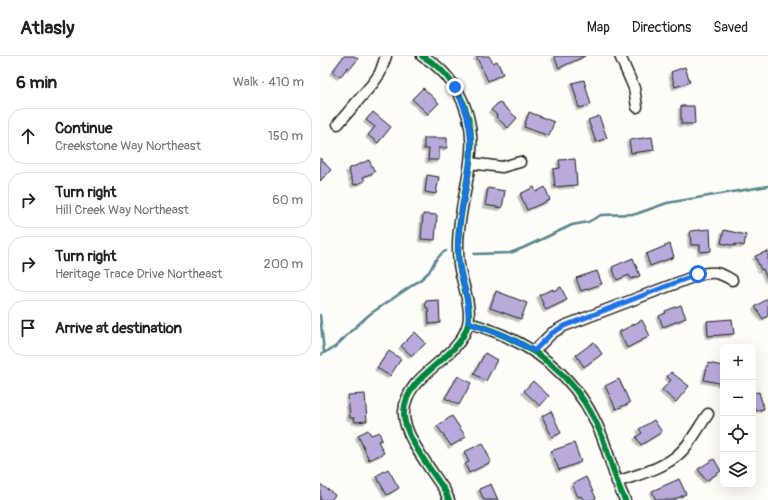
<!DOCTYPE html>
<html lang="en">
<head>
<meta charset="utf-8">
<style>
  body { margin:0; font-family:Pangolin,sans-serif; background:#f6f6f6; color:#222 }
  .controls { position:absolute; right:12px; bottom:12px; display:grid; overflow:hidden; border-radius:8px; box-shadow:0 4px 16px #0002 }
  .controls button { width:36px; height:36px; display:grid; place-items:center; padding:0; border:0; border-bottom:1px solid #e0e0e0; background:#fff; color:#222; font:20px sans-serif }
  .stop { position:absolute; width:12px; height:12px; margin:-9px; border:3px solid #1a73e8; border-radius:50%; background:#fff }
  .stop.end { background:#1a73e8; border-color:#fff; box-shadow:0 1px 4px #0008 }
  .list { margin:0; padding:0; list-style:none }
  h2 { display:flex; justify-content:space-between; align-items:center; height:52px; margin:0; padding:0 16px; font-size:17px }
  h2 small { font-size:13px; font-weight:400; color:#767676 }
  .list li { display:grid; grid-template-columns:26px 1fr auto; gap:12px; align-items:center; box-sizing:border-box; height:56px; margin:0 8px 8px; padding:0 8px; border:1px solid #e0e0e0; border-radius:16px }
  .list b { display:block; font-size:15px; white-space:nowrap }
  .list p { margin:0; font-size:13px; white-space:nowrap; color:#767676 }
  .list em { font-size:13px; font-style:normal; color:#767676 }
  .icon { flex:none; width:22px; height:22px; fill:none; stroke:currentColor; stroke-width:2; stroke-linecap:round; stroke-linejoin:round }
  .map { position:relative; flex:none; width:448px; height:444px; overflow:hidden }
  header { display:flex; align-items:center; gap:24px; box-sizing:border-box; height:56px; padding:0 20px; background:#fff; border-bottom:1px solid #e0e0e0 }
  header strong { font-size:19px }
  nav { display:flex; gap:22px; margin-inline-start:auto; font-size:14px }
  main { display:flex }
  aside { flex:1; background:#fff }
  .map>svg:first-child { display:block }
</style>
</head>
<body>
<header>
<strong>Atlasly</strong>
<nav><a>Map</a><a>Directions</a><a>Saved</a></nav>
</header>
<main>
<aside>
<h2>6 min<small>Walk · 410 m</small></h2>
<ul class="list">
<li><svg class="icon" aria-label="ahead" viewBox="0 0 24 24"><path d="M12 20V5M6 11l6-6 6 6"/></svg><div><b>Continue</b><p>Creekstone Way Northeast</p></div><em>150 m</em></li>
<li><svg class="icon" aria-label="right" viewBox="0 0 24 24"><path d="M7 20v-9h11M14 6l5 5-5 5"/></svg><div><b>Turn right</b><p>Hill Creek Way Northeast</p></div><em>60 m</em></li>
<li><svg class="icon" aria-label="right" viewBox="0 0 24 24"><path d="M7 20v-9h11M14 6l5 5-5 5"/></svg><div><b>Turn right</b><p>Heritage Trace Drive Northeast</p></div><em>200 m</em></li>
<li><svg class="icon" aria-label="arrive" viewBox="0 0 24 24"><path d="M6 21V4h12l-3 4 3 4H6"/></svg><div><b>Arrive at destination</b></div></li>
</ul>
</aside>
<div class="map">
<svg width="448" height="444" viewBox="0 0 448 444">
  <defs>
    <filter id="shadow"><feDropShadow dx="-2.5" dy="2.5" stdDeviation="0" flood-color="#0004"/></filter>
  </defs>
  <rect width="100%" height="100%" fill="#fdfcf7"/>
  <filter id="ink" filterUnits="userSpaceOnUse"><feTurbulence type="fractalNoise" baseFrequency=".025" numOctaves="2"/><feDisplacementMap in="SourceGraphic" scale="8" xChannelSelector="R" yChannelSelector="G"/><feConvolveMatrix kernelMatrix="1 2 1 2 8 2 1 2 1" color-interpolation-filters="sRGB"/></filter>
  <g filter="url(#ink)">
    <g fill="none" stroke-linecap="round" stroke-linejoin="round">
      <path stroke="#56848e" stroke-width="2.5" d="M154,198L190,197L203,192L252,169L268,166L281,159L316,158L347,147L448,130
        M0,259L4,296
        M0,299L15,291L32,274L50,258L100,224L109,216L115,205L122,197L126,195"/>
    </g>
    <path fill="#b9aadb" stroke="#1c1c1c" filter="url(#shadow)" d="M24,0H34L38,3L30,13L28,11L20,21L12,16Z
      M156,0H169L173,7L177,5L183,18L168,25Z
      M234,0H265L239,12Z
      M365,11L370,26L355,31L351,16Z
      M264,24L271,49L259,52L252,27Z
      M103,32L119,47L108,58L92,43Z
      M179,46L197,62L188,72L176,61L177,59L171,54Z
      M361,50H374L375,68H361Z
      M53,56L71,71L58,87L48,79L55,71L46,64Z
      M209,56L234,66L229,80L204,71Z
      M279,60L287,82L276,86L268,64Z
      M332,81L334,94L311,97L309,84Z
      M104,82H127V92H119V104H108L109,93H104Z
      M0,102L11,114L0,125Z
      M255,103L257,129L235,131L233,113L240,112L239,104Z
      M49,104L55,116L43,121L45,125L34,129L28,113Z
      M107,119L119,121L116,138L105,136Z
      M214,131L216,136L225,131L230,144L207,154L200,138Z
      M168,132L185,135L182,152L165,149Z
      M103,158L117,159L115,184L101,183Z
      M390,173L391,195L380,196V189H371L370,175Z
      M404,174L426,179L424,190L415,188V190L401,187Z
      M350,188L354,201L330,210L326,198Z
      M448,195V225L443,213L441,214L435,200Z
      M313,202L320,220L311,223L309,219L297,224L292,211Z
      M277,215L282,228L261,235L256,222Z
      M241,231L247,244L226,254L219,239L233,233V235Z
      M176,235L207,247L201,263L170,252Z
      M448,242V260L443,263L435,251Z
      M119,244L120,267L109,268L108,252H106L105,245Z
      M361,249L366,262L343,271L339,260L346,257L345,255Z
      M412,263L414,278L388,280L387,265Z
      M322,264L330,280L307,292L299,276Z
      M95,276L106,287L92,300L81,290Z
      M274,286L282,298L264,311L256,299Z
      M69,295L81,303L70,320L57,312Z
      M165,297L177,304L166,325L154,318Z
      M388,307L403,310V328L384,324Z
      M351,316L369,330L356,346L342,334L351,324L347,321Z
      M138,320L151,327L139,349L125,342Z
      M299,323L310,347L296,353L285,330Z
      M213,325L229,340L220,350L204,335Z
      M439,336L444,353L433,355V337Z
      M45,338L47,365L35,366L34,362H30L28,339Z
      M231,355L241,377L232,381L222,360Z
      M132,360L146,381L131,390L117,370Z
      M334,364L342,376L321,389L316,381L322,377L319,373Z
      M48,374L51,379L59,376L62,384L58,385L64,397L49,404L38,379Z
      M163,387L171,406L149,417L145,408L149,406L144,396Z
      M254,387L261,406L239,414L231,395Z
      M394,403L401,415L386,425L378,413Z
      M68,413L79,432L67,439L56,420Z
      M266,421L276,442L272,444H263L261,440L258,441L252,428Z
      M359,423L366,438L353,444H336L332,435Z
      M0,428L15,439L11,444H0Z
      M171,428L178,444H164L159,433Z"/>
    <g fill="none" stroke-linecap="round" stroke-linejoin="round">
      <defs>
        <path id="minor" d="M102,0C117,8 129,21 138,36C168,89 138,136 138,190C138,198 138,206 140,214C143,229 152,253 148,268C138,306 86,316 84,356C82,378 113,416 125,435L129,444
          M300,0L314,32L317,51
          M18,68L54,26L60,17L66,0
          M150,107L182,111L200,106
          M149,267C209,284 257,318 281,378C290,400 294,423 305,444
          M214,295L232,277L244,270L378,219C393,215 399,216 412,224
          M297,426C316,419 338,414 354,402C369,391 378,372 388,358"/>
      </defs>
      <use href="#minor" stroke="#1c1c1c" stroke-width="13"/>
      <use href="#minor" stroke="#fdfcf7" stroke-width="10"/>
      <defs>
        <path id="cycleway" d="M102,0C117,8 129,21 138,36C168,89 138,136 138,190C138,198 138,206 140,214C143,229 152,253 148,268C138,306 86,316 84,356C82,378 113,416 125,435L129,444
          M149,267C209,284 257,318 281,378C290,400 294,423 305,444"/>
      </defs>
      <use href="#cycleway" stroke="#fdfcf7" stroke-width="8"/>
      <use href="#cycleway" stroke="#00873e" stroke-width="6"/>
    </g>
  </g>
  <g fill="none" stroke-linecap="round" stroke-linejoin="round" filter="url(#ink)">
    <path stroke="#1a73e8" stroke-width="5" d="M135,31C168,90 140,129 138,188C137,207 143,224 147,242C148,251 148,259 149,267L186,280L214,295L232,277L244,270L378,218"/>
  </g>
</svg>
<div class="controls">
<button>+</button>
<button>−</button>
<button><svg class="icon" aria-label="locate" viewBox="0 0 24 24"><circle cx="12" cy="12" r="6"/><path d="M12 2v4M12 18v4M2 12h4M18 12h4"/></svg></button>
<button><svg class="icon" aria-label="layers" viewBox="0 0 24 24"><path d="M12 4l9 5-9 5-9-5zM3 14l9 5 9-5"/></svg></button>
</div>
<div class="stop" style="left:378px;top:218px"></div>
<div class="stop end" style="left:135px;top:31px"></div>
</div>
</main>
</body>
</html>
